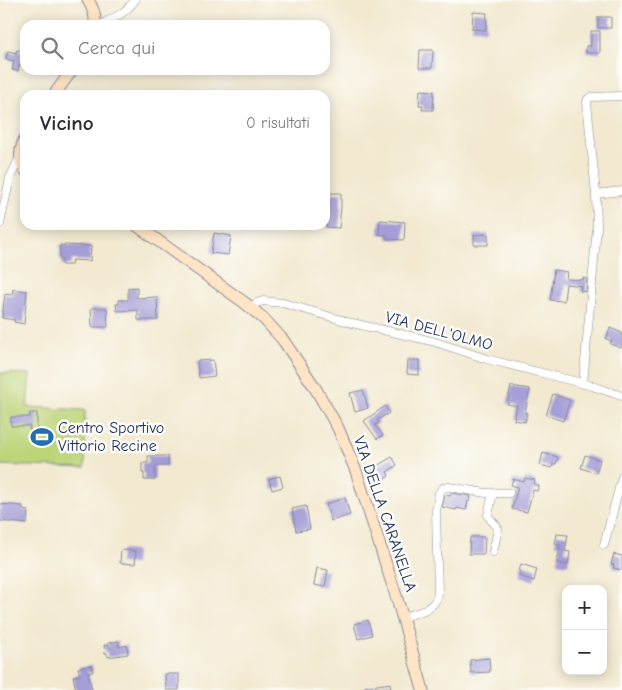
<!DOCTYPE html>
<html lang="it">
<head>
<meta charset="utf-8">
<style>
  body { margin:0; font-family:"Comic Neue",sans-serif; background:#f2f2f3; color:#2b2b33 }
  .controls { position:absolute; right:15px; bottom:15px; display:grid; overflow:hidden; border-radius:10px; box-shadow:0 2px 12px #0003 }
  .controls button { width:45px; height:45px; display:grid; place-items:center; padding:0; border:0; border-bottom:1px solid #e1e1e2; background:#fff; color:#2b2b33; font:25px sans-serif }
  .list { margin:0; padding:0; list-style:none }
  h2 { display:flex; justify-content:space-between; align-items:center; height:65px; margin:0; padding:0 20px; font-size:21px }
  h2 small { font-size:16px; font-weight:400; color:#7c7c81 }
  .icon { flex:none; width:28px; height:28px; fill:none; stroke:currentColor; stroke-width:2; stroke-linecap:round; stroke-linejoin:round }
  .map { position:relative; flex:none; width:622px; height:690px; overflow:hidden }
  .search { position:absolute; background:#fff; box-shadow:0 2px 12px #0003; left:20px; top:20px; width:310px; height:55px; display:flex; align-items:center; gap:12px; box-sizing:border-box; padding:0 18px; border-radius:15px; color:#7c7c81; font-size:19px }
  .panel { position:absolute; background:#fff; box-shadow:0 2px 12px #0003; left:20px; top:90px; width:310px; height:140px; border-radius:15px }
  .map>svg:first-child { display:block }
</style>
</head>
<body>
<div class="map">
<svg width="622" height="690" viewBox="0 0 622 690">
  <rect width="100%" height="100%" fill="#fdfcf7"/>
  <filter id="ink" filterUnits="userSpaceOnUse"><feTurbulence type="fractalNoise" baseFrequency=".02" numOctaves="2"/><feDisplacementMap in="SourceGraphic" scale="10" xChannelSelector="R" yChannelSelector="G"/><feConvolveMatrix kernelMatrix="1 2 1 2 8 2 1 2 1" color-interpolation-filters="sRGB"/></filter>
  <filter id="wash" filterUnits="userSpaceOnUse"><feTurbulence type="fractalNoise" baseFrequency=".0096" numOctaves="4" result="noise"/><feDisplacementMap in="SourceGraphic" scale="20" xChannelSelector="R" yChannelSelector="G"/><feGaussianBlur stdDeviation="1.12" result="paint"/><feColorMatrix in="noise" values="0 0 0 0 0 0 0 0 0 0 0 0 0 0 0 0 0 1.4 0 .05"/><feComposite in="paint" operator="in"/></filter>
  <g filter="url(#wash)">
    <rect width="100%" height="100%" fill="#f2e9d0"/>
    <path fill="#bdd479" stroke="#6c826c" d="M0,373L30,374L27,407L85,410V468L0,465Z"/>
    <g id="blocks">
      <path fill="#a49dd7" d="M473,12L487,13L486,30L472,29Z
        M598,17H611V28H598Z
        M591,31H600V53H586V46H591Z
        M17,50L23,51L18,71L12,70L14,61L6,59L8,51L16,53Z
        M420,50H433L432,68H419Z
        M420,90L434,91L433,110H422L423,105H419Z
        M325,193H341V207L339,228L326,227L327,207H325Z
        M380,220L405,222L404,240L387,239V235L379,234Z
        M214,233L231,236L228,255L211,253Z
        M488,234V245H474V235Z
        M60,245L91,246L90,261L72,260L71,265H62V260L60,259Z
        M554,270L567,272L566,279L583,280V278L587,279L586,292L580,291L581,286L566,284L564,301L550,300Z
        M137,287V298L157,297L158,320H138V310L117,311L116,304H119V300H128V288Z
        M13,289L27,291L24,324L14,322L15,320L2,318L5,294L12,295Z
        M91,308H107L108,327H92Z
        M610,328L622,333V345L621,348L610,344L612,341L606,339Z
        M213,360L215,376L199,378L197,361Z
        M408,360H419V375L407,374Z
        M511,386L530,389L525,413H527L525,422L514,420L517,406L507,404Z
        M363,390L368,408L355,412L350,393Z
        M553,394L570,400L563,421L546,415Z
        M385,406L389,413L377,420L379,423L375,425L383,435L377,439L364,421Z
        M30,413H37V430H29L30,426H11V417H30Z
        M543,453L558,457L556,464H553L552,468L540,465Z
        M585,455L600,460L596,473L581,468Z
        M148,456H168V466H155V480H144V473H142V463H148Z
        M392,457L397,465L387,472L389,476L379,482L372,471L376,469L375,467Z
        M280,476L283,487L272,490L269,479Z
        M525,478L535,480L534,484L539,486L537,491L533,490L527,512L512,509L518,487L511,485L513,479L524,482Z
        M451,493L471,496L470,501H468L466,510L457,508L456,510L442,507L445,495L450,496Z
        M345,498L350,515L331,521L326,504Z
        M0,504L23,506V510L28,511L27,524L0,521Z
        M306,506L310,529L296,531L292,509Z
        M557,534L568,535L565,551L570,552L568,565L557,563L560,545L555,544Z
        M470,537H485L484,554H469Z
        M121,550L136,551L135,564L120,563Z
        M614,554L622,556V570L613,568L614,565L611,564Z
        M521,564L537,569L534,581L519,576L521,571H519Z
        M317,568L328,570L325,587L314,585Z
        M368,620L372,635L358,639L354,624Z
        M118,641L119,647L127,645L128,654L108,657L107,653H105L104,645H109L108,643Z
        M489,658L490,672L471,673L470,660Z
        M92,665L93,672H88L92,690H76L73,676L80,675L78,668Z
        M165,674H179V690H166Z
        M390,683L391,690H365V687Z"/>
    </g>
  </g>
  <g filter="url(#ink)">
    <use href="#blocks" fill-opacity="0" stroke="#868c97" stroke-width="1"/>
    <g fill="none" stroke-linecap="round" stroke-linejoin="round">
      <defs>
        <path id="street" d="M100,25C114,18 126,13 135,0
          M596,194L622,191
          M0,224L10,178L20,157
          M250,307L257,303L263,301L283,303L352,323L432,341L487,359L589,385L622,396
          M583,384L597,227L596,194L587,102L588,99L591,97L622,96
          M493,493L488,515C490,521 496,523 498,529L493,552
          M604,545L622,477
          M403,617C416,613 435,610 438,594L436,511L439,493L443,488L449,487L486,493H509"/>
        <path id="secondary" d="M88,0C93,8 96,16 95,25
          M54,95L72,70
          M25,138C20,150 18,159 25,170
          M136,225L245,303L264,319L283,340L314,386L338,428L356,471L398,602L423,690"/>
      </defs>
      <use href="#street" stroke="#868c97" stroke-width="9"/>
      <use href="#secondary" stroke="#868c97" stroke-width="13"/>
      <use href="#street" stroke="#fff" stroke-width="8"/>
      <use href="#secondary" stroke="#ffe4c6" stroke-width="11"/>
    </g>
  </g>
  <defs>
    <symbol id="stadium-bare" viewBox="-9 -9 18 18"><path d="M0-5a6.5 5 0 1 0 0 10a6.5 5 0 1 0 0-10ZM-3.5-1.8h7v3.6h-7Z" fill="#1f6fb2" stroke="#fdfcf7" stroke-width="2.5" paint-order="stroke"/></symbol>
  </defs>
  <g fill-rule="evenodd">
    <use href="#stadium-bare" x="26" y="421" width="32" height="32"/>
  </g>
  <g text-anchor="middle" dominant-baseline="central" stroke-width="5" stroke-linejoin="round" paint-order="stroke">
    <g font-size="16" fill="#1b2f5e" stroke="#fdfcf7">
      <text transform="translate(439 331) rotate(15)">VIA DELL'OLMO</text>
      <text transform="translate(385 514) rotate(71)">VIA DELLA CARANELLA</text>
    </g>
    <g font-size="16" fill="#1b2f5e" stroke="#fdfcf7" text-anchor="start">
      <text x="58" y="428">Centro Sportivo<tspan x="58" dy="18">Vittorio Recine</tspan></text>
    </g>
  </g>
</svg>
<div class="controls">
<button>+</button>
<button>−</button>
</div>
<div class="search"><svg class="icon" aria-label="search" viewBox="0 0 24 24"><circle cx="10" cy="10" r="6"/><path d="M15 15l6 6"/></svg>Cerca qui</div>
<section class="panel">
<h2>Vicino<small>0 risultati</small></h2>
<ul class="list">
</ul>
</section>
</div>
</body>
</html>
